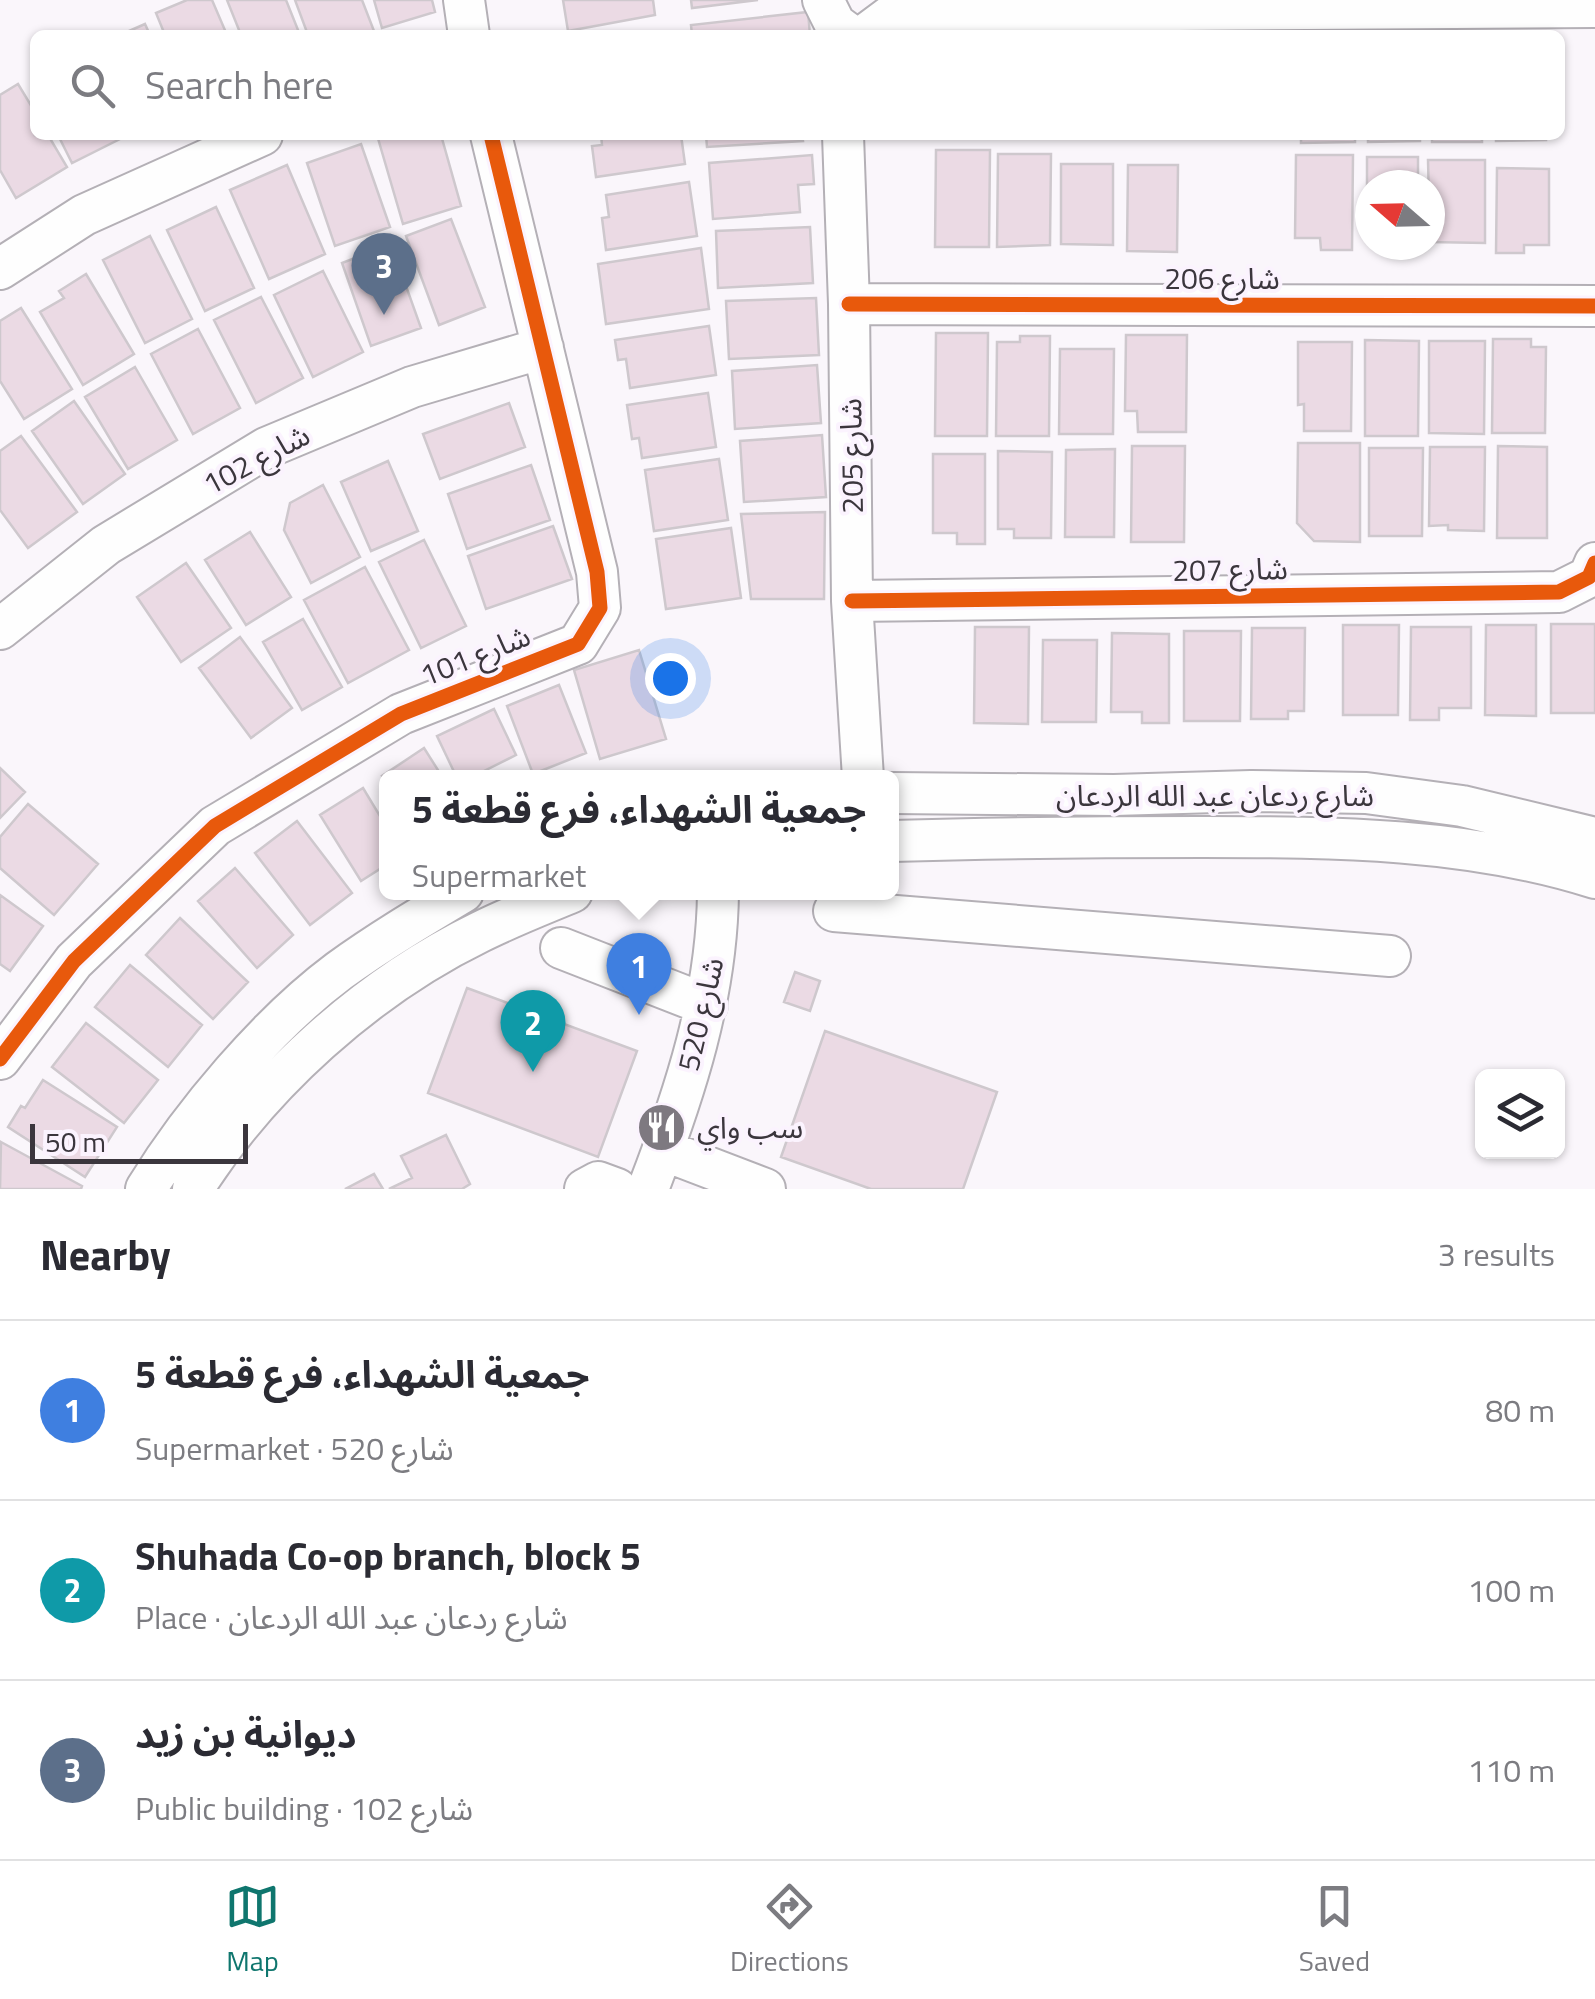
<!DOCTYPE html>
<html lang="en">
<head>
<meta charset="utf-8">
<style>
  body { margin:0; font-family:"Titillium Web","Noto Sans Arabic",sans-serif; background:#f7f7f7; color:#2b2b33 }
  .controls { position:absolute; right:30px; bottom:30px; display:grid; overflow:hidden; border-radius:15px; box-shadow:0 2px 8px #0004 }
  .controls button { width:90px; height:90px; display:grid; place-items:center; padding:0; border:0; border-bottom:2px solid #e1e1e2; background:#fff; color:#2b2b33; font:50px sans-serif }
  .compass { position:absolute; left:1355px; top:170px; width:90px; height:90px; border-radius:50%; background:#fff; box-shadow:0 2px 8px #0004; rotate:290deg }
  .scale { position:absolute; left:30px; bottom:25px; width:218px; box-sizing:border-box; padding-left:10px; border:5px solid #3b363d; border-top:0; font-size:28px; line-height:35px; white-space:nowrap; color:#3b363d; -webkit-text-stroke:8px #fbf3fe; paint-order:stroke }
  .you { position:absolute; left:670px; top:678px; width:35px; height:35px; margin:-25px; border:8px solid #fff; border-radius:50%; background:#1a73e8; box-shadow:0 0 0 15px #1a73e833 }
  .badge { display:grid; place-items:center; width:65px; height:65px; border-radius:50%; background:#0f766e; color:#fff; font-size:32px; font-weight:700 }
  .pin { position:absolute; translate:-50% -82px; filter:drop-shadow(0 2px 5px #0008) }
  .pin::after { content:''; position:absolute; top:52px; width:35px; height:30px; background:inherit; clip-path:polygon(0 0,100% 0,50% 100%) }
  .popup { position:absolute; left:379px; top:770px; width:520px; height:130px; box-sizing:border-box; display:grid; place-content:center; border-radius:15px; background:#fff; filter:drop-shadow(0 2px 8px #0005); font-size:32px; white-space:nowrap; color:#7c7c81 }
  .popup b { font-size:38px; color:#2b2b33 }
  .popup::after { content:''; position:absolute; left:50%; top:100%; margin-left:-20px; border:20px solid transparent; border-top-color:#fff }
  .list { margin:0; padding:0; list-style:none }
  h2 { display:flex; justify-content:space-between; align-items:center; height:130px; margin:0; padding:0 40px; font-size:42px }
  h2 small { font-size:32px; font-weight:400; color:#7c7c81 }
  .list li { display:grid; grid-template-columns:65px 1fr auto; gap:30px; align-items:center; box-sizing:border-box; height:180px; padding:0 40px; border-top:2px solid #e1e1e2 }
  .list b { display:block; font-size:38px; white-space:nowrap }
  .list p { margin:0; font-size:32px; white-space:nowrap; color:#7c7c81 }
  .list em { font-size:32px; font-style:normal; color:#7c7c81 }
  .icon { flex:none; width:55px; height:55px; fill:none; stroke:currentColor; stroke-width:2; stroke-linecap:round; stroke-linejoin:round }
  .map { position:relative; flex:none; width:1595px; height:1189px; overflow:hidden }
  .search { position:absolute; background:#fff; box-shadow:0 2px 8px #0004; left:30px; right:30px; top:30px; height:110px; display:flex; align-items:center; gap:25px; box-sizing:border-box; padding:0 35px; border-radius:15px; color:#7c7c81; font-size:38px }
  .sheet { height:670px; background:#fff }
  nav { display:flex; justify-content:space-around; align-items:center; box-sizing:border-box; height:140px; border-top:2px solid #e1e1e2; background:#fff; font-size:28px; color:#7c7c81 }
  nav a { display:grid; justify-items:center; gap:5px }
  nav .on { color:#0f766e }
  .map>svg:first-child { display:block }
</style>
</head>
<body>
<div class="map">
<svg width="1595" height="1189" viewBox="0 0 1595 1189">
  <rect width="100%" height="100%" fill="#faf6fb"/>
  <path fill="#ebdae4" stroke="#cec8cd" stroke-width="2.5" d="M187,0H212L227,35H165L156,13Z
    M227,0H286L300,35H241Z
    M295,0H362L374,31L364,35H308Z
    M374,0H432L435,12L382,28Z
    M563,0H653L655,15L568,31Z
    M691,0H758L692,8Z
    M808,12L810,35H692L691,25Z
    M145,24L150,35H120Z
    M18,84L35,112V135H48L67,167L16,198L0,170V95Z
    M58,135H118L120,139L72,163Z
    M377,135H441L461,206L403,224Z
    M601,135H681L685,164L596,177L592,146L602,145Z
    M706,135H802L803,141L707,147Z
    M1301,135H1355V142L1301,143Z
    M1368,135H1420V141L1368,142Z
    M1432,135H1482V142H1432Z
    M1496,135H1546V140L1496,141Z
    M361,144L390,227L335,246L307,163Z
    M936,150H990L989,247H935Z
    M998,154H1051L1050,245L997,247Z
    M812,155L814,184L798,185L800,212L713,219L709,163Z
    M1296,155H1353L1352,250H1321L1320,238H1295Z
    M1367,157H1418V185H1370V242H1367Z
    M1428,160H1485V243L1430,242Z
    M1061,164H1113V245L1061,244Z
    M287,165L325,254L269,279L230,190Z
    M1128,165H1178L1177,252L1127,251Z
    M1497,168L1549,169V245H1524V253H1496Z
    M689,182L697,236L606,250L602,218L609,217L606,195Z
    M216,207L254,288L205,311L167,230Z
    M451,219L485,307L439,325L406,236Z
    M810,227L813,283L718,288L716,231Z
    M150,236L192,319L145,343L103,260Z
    M391,244L421,328L371,346L342,263Z
    M701,248L709,309L606,324L598,264Z
    M323,271L363,352L313,377L274,295Z
    M86,274L134,354L83,385L40,312L64,298L59,291Z
    M261,297L303,378L256,403L214,320Z
    M816,298L819,355L729,359L726,301Z
    M21,308L72,389L24,419L0,381V321Z
    M709,326L716,375L630,388L626,359L618,360L615,340Z
    M198,329L240,408L193,434L151,354Z
    M936,333H988L987,436H935Z
    M1126,335H1187L1186,432H1138L1137,411H1125Z
    M1020,336H1050L1049,436H996L997,342H1020Z
    M1493,339H1531V347H1546L1545,433H1492Z
    M1365,340L1419,341L1418,436H1365Z
    M1429,341H1485L1484,434L1429,433Z
    M1298,342H1352L1351,431H1304V404L1298,405Z
    M1060,349H1114L1113,434H1059Z
    M817,365L821,423L735,429L732,371Z
    M135,367L177,440L128,469L85,397Z
    M708,393L716,447L642,458L639,438L632,439L627,405Z
    M74,401L125,474L83,504L32,431Z
    M509,403L525,447L440,479L423,434Z
    M822,435L826,497L744,502L740,441Z
    M21,436L77,512L28,548L0,510V451Z
    M1298,443H1360V542L1314,541L1297,523Z
    M1132,446H1185L1184,542H1131Z
    M1498,446L1547,447V538H1497Z
    M1430,447H1485L1484,531L1448,530V525L1429,526Z
    M1369,448H1423L1422,536H1369Z
    M1115,449L1114,537H1065L1066,450Z
    M998,451L1052,452L1051,538H1014V529H998Z
    M933,454H985V544H957V533H933Z
    M719,459L728,520L654,531L645,470Z
    M388,461L418,531L371,551L341,482Z
    M531,465L550,520L467,549L448,494Z
    M323,485L360,557L311,583L284,530L290,503Z
    M825,512L824,599H751L741,514Z
    M553,526L572,579L486,609L468,556Z
    M731,528L741,598L666,609L656,539Z
    M250,532L291,597L246,625L205,560Z
    M424,540L466,626L421,648L379,562Z
    M186,563L231,628L181,662L137,597Z
    M365,567L409,650L348,683L304,600Z
    M303,619L342,687L302,710L263,642Z
    M1551,624H1595V713H1551Z
    M1343,625H1399L1398,715H1343Z
    M1486,625H1536V716L1485,715Z
    M975,627H1029L1028,724L974,723Z
    M1411,627H1471V708H1439V720H1410Z
    M1252,628H1305L1304,711H1288V719H1251Z
    M1184,631H1241L1240,721H1184Z
    M1112,633L1169,634V723H1142V712H1111Z
    M240,637L292,708L251,738L199,668Z
    M1043,640H1097L1096,722H1042Z
    M639,650L666,739L600,759L574,670Z
    M559,685L586,753L533,774L507,706Z
    M494,709L516,755L470,778H457L437,736Z
    M424,748L443,778H386V783L382,776Z
    M0,768L25,792L0,818Z
    M363,788L386,826V865L361,881L320,815Z
    M28,804L98,864L54,915L0,868V837Z
    M297,821L352,893L310,925L255,853Z
    M235,868L293,935L257,968L198,901Z
    M0,895L43,926L10,971L0,964Z
    M180,918L248,982L213,1019L146,955Z
    M130,965L202,1025L168,1067L95,1007Z
    M795,972L820,981L810,1011L784,1002Z
    M467,988L637,1051L598,1157L428,1093Z
    M86,1023L158,1080L124,1123L52,1067Z
    M825,1031L997,1092L963,1189H871L781,1157Z
    M43,1080L117,1127L85,1177L8,1127L21,1106L25,1108Z
    M446,1135L470,1184L462,1189H389L412,1178L401,1156Z
    M1,1142L82,1186L81,1189H0Z
    M374,1174L383,1189H345Z"/>
  <g fill="none" stroke-linecap="round" stroke-linejoin="round">
    <defs>
      <path id="minor" d="M464,0L469,35
        M823,0L835,24L850,35
        M865,35L896,12L1595,7
        M843,135L849,304L852,601L863,778
        M0,269L84,215L262,135
        M849,304L1595,306
        M852,601L1559,592L1589,577L1595,563
        M0,629L106,545L266,448L412,387L543,348
        M892,793L1114,795L1251,791L1366,793L1462,806L1595,838
        M892,841C995,838 1099,837 1203,837C1335,837 1469,838 1595,878
        M834,911L1390,956
        M561,948L707,1005
        M0,1059L74,961L215,826L401,714L578,644L600,608L597,572L491,135
        M663,1150L765,1189
        M146,1189C192,1114 268,1024 339,971C379,942 421,917 463,892
        M193,1189C260,1083 367,987 480,932C510,917 541,905 572,892
        M585,1189L598,1182L617,1189
        M648,1189C685,1093 717,996 718,892"/>
    </defs>
    <use href="#minor" stroke="#b4b0b6" stroke-width="44"/>
    <use href="#minor" stroke="#fefefe" stroke-width="40"/>
    <defs>
      <path id="cycleway" d="M849,304L1595,306
        M852,601L1559,592L1589,577L1595,563
        M0,1059L74,961L215,826L401,714L578,644L600,608L597,572L491,135"/>
    </defs>
    <use href="#cycleway" stroke="#fbf3fe" stroke-width="21"/>
    <use href="#cycleway" stroke="#e8590c" stroke-width="15"/>
  </g>
  <defs>
    <symbol id="restaurant-disc" viewBox="-11 -11 22 22"><circle r="9.5" fill="#7e7980" stroke="#fbf3fe"/><path d="M-5-6h1v4h1v-4h1v4h1v-4h1v5L-1.5 .5V6h-2V.5L-5-1ZM5-6V6H3V1.5H1.5Q1.5-4 5-6Z" fill="#fff"/></symbol>
  </defs>
  <g fill-rule="evenodd">
    <use href="#restaurant-disc" x="634" y="1100" width="55" height="55"/>
  </g>
  <g text-anchor="middle" dominant-baseline="central" stroke-width="8" stroke-linejoin="round" paint-order="stroke">
    <g font-size="30" fill="#3b363d" stroke="#fbf3fe">
      <text x="1222" y="278">شارع 206</text>
      <text transform="translate(851 456) rotate(-91)">شارع 205</text>
      <text transform="translate(256 459) rotate(-28)">شارع 102</text>
      <text transform="translate(1230 569) rotate(-1)">شارع 207</text>
      <text transform="translate(475 655) rotate(-22)">شارع 101</text>
      <text x="1215" y="795">شارع ردعان عبد الله الردعان</text>
      <text transform="translate(700 1014) rotate(-77)">شارع 520</text>
    </g>
    <g font-size="30" fill="#3b363d" stroke="#fbf3fe" text-anchor="start">
      <text x="697" y="1127">سب واي</text>
    </g>
  </g>
</svg>
<div class="controls">
<button><svg class="icon" aria-label="layers" viewBox="0 0 24 24"><path d="M12 4l9 5-9 5-9-5zM3 14l9 5 9-5"/></svg></button>
</div>
<svg class="compass" viewBox="-18 -18 36 36"><path d="M0-13l5 13h-10z" fill="#e53935"/><path d="M0 13l5-13h-10z" fill="#7c7c81"/></svg>
<div class="scale">50 m</div>
<div class="you"></div>
<div class="pin badge" style="left:639px;top:1015px;background:#3f7fe0">1</div>
<div class="popup"><b>جمعية الشهداء، فرع قطعة 5</b>Supermarket</div>
<div class="pin badge" style="left:533px;top:1072px;background:#0f9aa8">2</div>
<div class="pin badge" style="left:384px;top:315px;background:#5c6f8a">3</div>
<div class="search"><svg class="icon" aria-label="search" viewBox="0 0 24 24"><circle cx="10" cy="10" r="6"/><path d="M15 15l6 6"/></svg>Search here</div>
</div>
<section class="sheet">
<h2>Nearby<small>3 results</small></h2>
<ul class="list">
<li><span class="badge" style="background:#3f7fe0">1</span><div><b>جمعية الشهداء، فرع قطعة 5</b><p>Supermarket · شارع 520</p></div><em>80 m</em></li>
<li><span class="badge" style="background:#0f9aa8">2</span><div><b>Shuhada Co-op branch, block 5</b><p>Place · شارع ردعان عبد الله الردعان</p></div><em>100 m</em></li>
<li><span class="badge" style="background:#5c6f8a">3</span><div><b>ديوانية بن زيد</b><p>Public building · شارع 102</p></div><em>110 m</em></li>
</ul>
</section>
<nav>
<a class="on"><svg class="icon" aria-label="map" viewBox="0 0 24 24"><path d="M3 6l6-2 6 2 6-2v14l-6 2-6-2-6 2zM9 4v14M15 6v14"/></svg>Map</a>
<a><svg class="icon" aria-label="directions" viewBox="0 0 24 24"><path d="M12 3l9 9-9 9-9-9zM9 14v-3h6M13 9l2 2-2 2"/></svg>Directions</a>
<a><svg class="icon" aria-label="saved" viewBox="0 0 24 24"><path d="M7 4h10v16l-5-4-5 4z"/></svg>Saved</a>
</nav>
</body>
</html>
